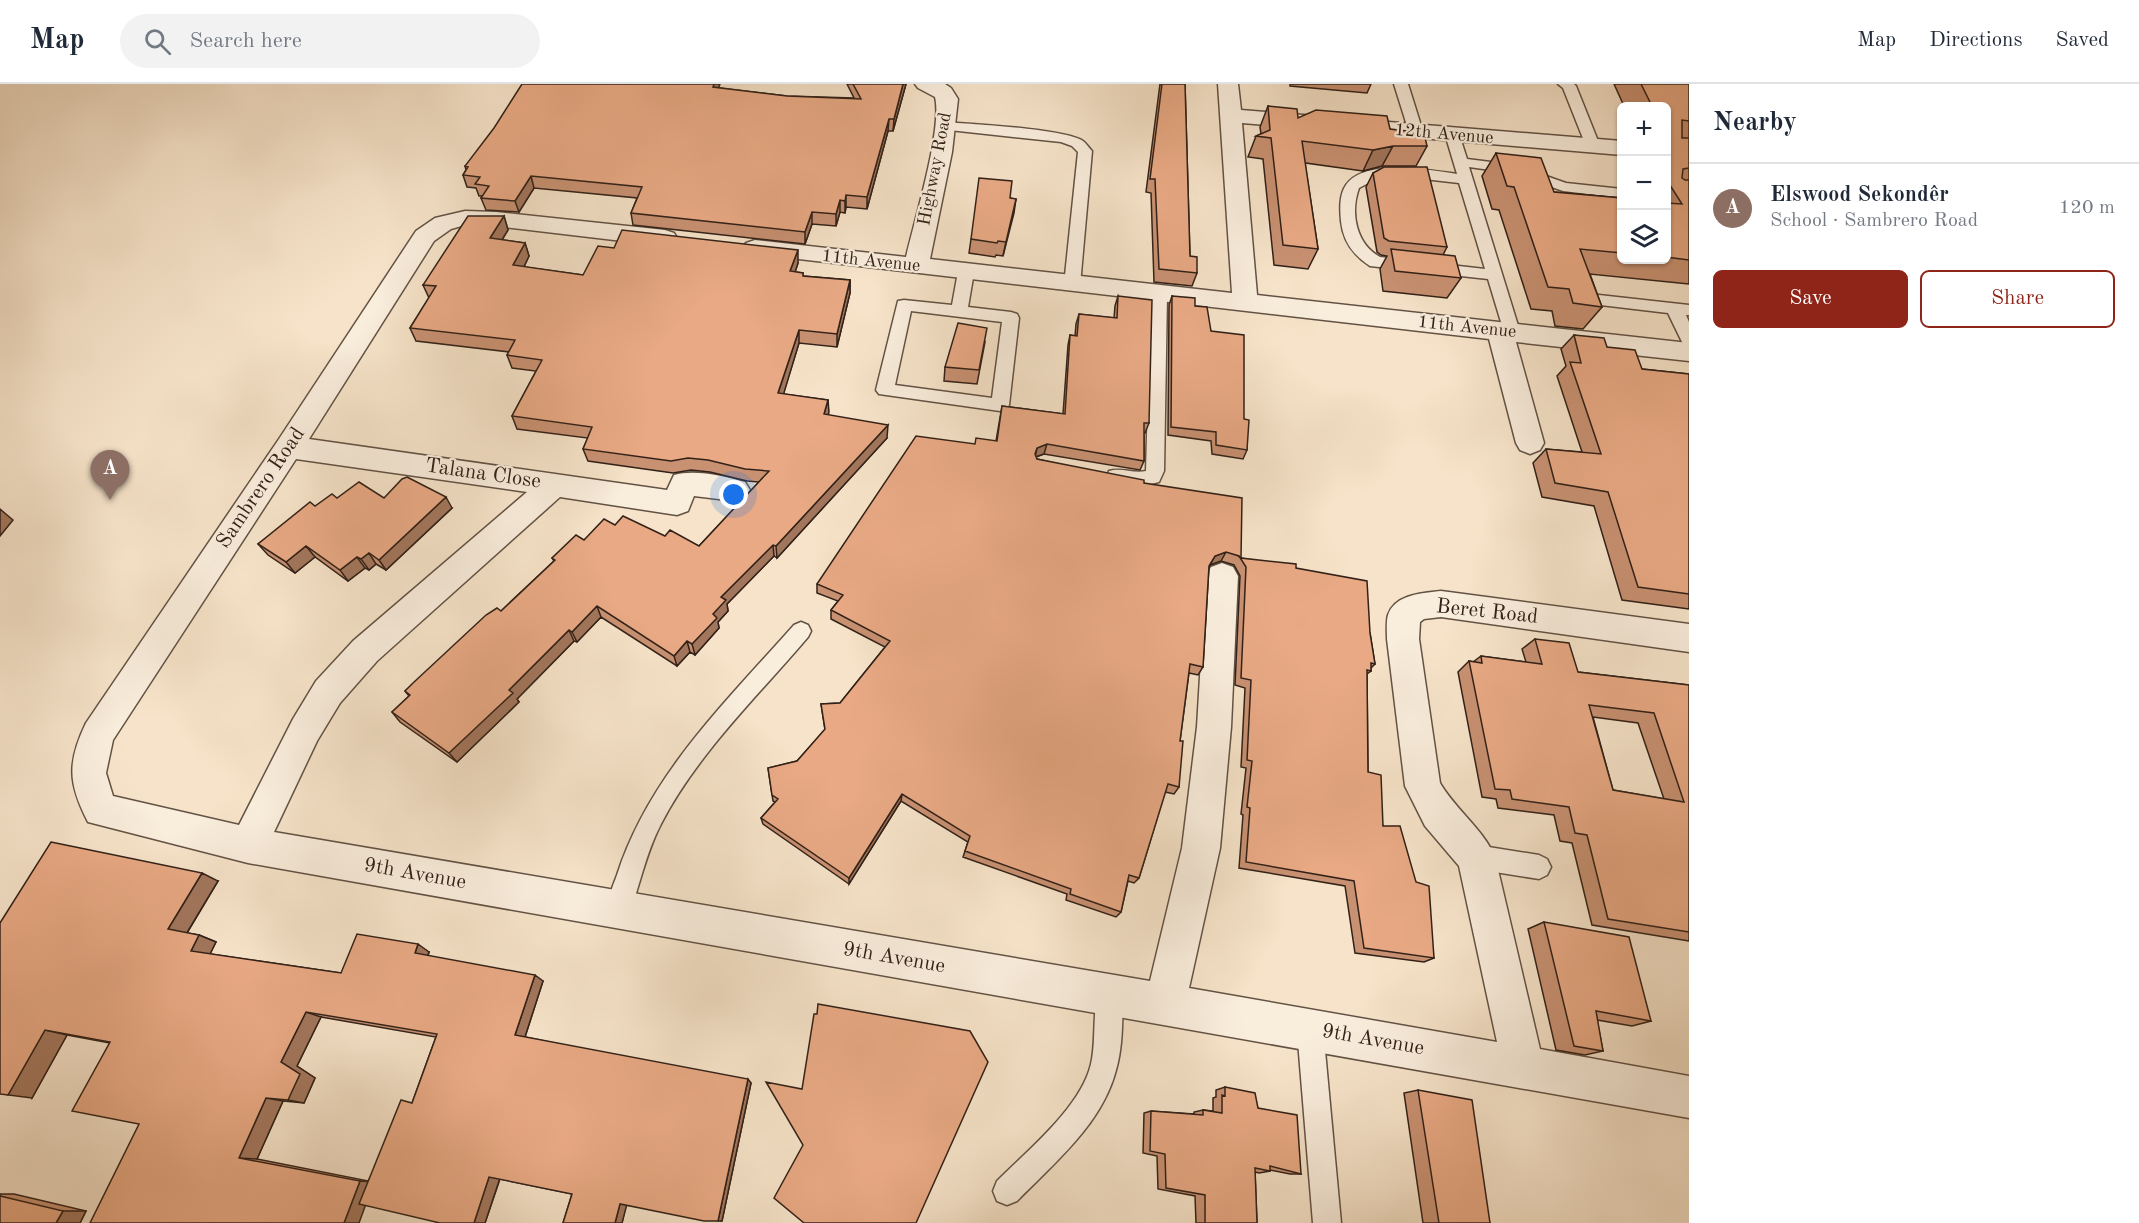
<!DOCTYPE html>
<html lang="en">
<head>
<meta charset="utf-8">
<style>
  body { margin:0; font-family:"Old Standard TT",serif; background:#f2f2f3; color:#1f2937 }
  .controls { position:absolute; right:18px; top:18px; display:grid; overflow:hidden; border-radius:9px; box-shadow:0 2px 4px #0004 }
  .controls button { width:54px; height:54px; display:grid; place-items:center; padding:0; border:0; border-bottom:2px solid #e0e1e3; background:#fff; color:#1f2937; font:30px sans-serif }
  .you { position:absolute; left:734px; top:411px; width:21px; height:21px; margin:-15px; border:4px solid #fff; border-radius:50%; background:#1a73e8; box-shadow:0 0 0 9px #1a73e833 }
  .badge { display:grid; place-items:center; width:39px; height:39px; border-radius:50%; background:#8f2418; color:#fff; font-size:20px; font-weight:700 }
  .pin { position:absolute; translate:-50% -50px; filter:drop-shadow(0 2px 3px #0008) }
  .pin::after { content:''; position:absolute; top:32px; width:21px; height:18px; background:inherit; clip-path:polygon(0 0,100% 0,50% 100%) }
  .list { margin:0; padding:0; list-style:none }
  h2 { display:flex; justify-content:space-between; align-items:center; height:78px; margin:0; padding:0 24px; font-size:26px }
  h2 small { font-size:20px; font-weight:400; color:#747a83 }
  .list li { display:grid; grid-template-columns:39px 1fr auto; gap:18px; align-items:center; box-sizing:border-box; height:90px; padding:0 24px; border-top:2px solid #e0e1e3 }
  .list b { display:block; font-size:22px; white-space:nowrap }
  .list p { margin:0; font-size:20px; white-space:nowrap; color:#747a83 }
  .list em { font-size:20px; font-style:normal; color:#747a83 }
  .actions { display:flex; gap:12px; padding:18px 24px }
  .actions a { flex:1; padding:14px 0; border:2px solid #8f2418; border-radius:9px; text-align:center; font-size:21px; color:#8f2418 }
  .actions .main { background:#8f2418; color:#fff }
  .icon { flex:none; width:33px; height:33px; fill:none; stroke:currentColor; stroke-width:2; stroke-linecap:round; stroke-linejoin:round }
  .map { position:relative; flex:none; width:1689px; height:1139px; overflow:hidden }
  header { display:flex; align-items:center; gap:36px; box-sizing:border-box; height:84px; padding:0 30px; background:#fff; border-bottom:2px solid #e0e1e3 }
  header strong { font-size:28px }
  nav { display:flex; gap:33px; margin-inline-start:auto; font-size:21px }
  .search { width:420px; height:54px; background:#f2f2f3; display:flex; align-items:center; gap:15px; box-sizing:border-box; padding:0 21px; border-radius:33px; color:#747a83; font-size:22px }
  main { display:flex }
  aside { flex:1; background:#fff }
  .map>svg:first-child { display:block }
</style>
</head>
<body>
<header>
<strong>Map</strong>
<div class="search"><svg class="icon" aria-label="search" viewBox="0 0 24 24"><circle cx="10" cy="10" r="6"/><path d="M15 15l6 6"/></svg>Search here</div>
<nav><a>Map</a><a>Directions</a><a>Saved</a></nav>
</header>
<main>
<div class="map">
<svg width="1689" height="1139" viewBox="0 0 1689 1139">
  <rect width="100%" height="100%" fill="#f6e3c9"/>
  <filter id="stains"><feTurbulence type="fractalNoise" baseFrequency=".00333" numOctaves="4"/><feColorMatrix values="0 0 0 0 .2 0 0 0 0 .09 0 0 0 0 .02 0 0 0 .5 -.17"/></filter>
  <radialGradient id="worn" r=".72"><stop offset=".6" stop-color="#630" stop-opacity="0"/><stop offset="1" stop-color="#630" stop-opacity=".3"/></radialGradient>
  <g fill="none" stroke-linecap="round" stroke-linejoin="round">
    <defs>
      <path id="service" d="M1394,0H1408L1423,48L1421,51H1411L1409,48Z
        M1558,0H1574L1576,2L1600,62L1598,65L1593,66L1586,62L1563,4Z
        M945,38C971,40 1066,45 1083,57C1086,59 1089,64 1092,67L1080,201L1078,205H1066L1064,201L1078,68L1072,62L1061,58L940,45L938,42Z
        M1452,46L1459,50L1467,75L1515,81L1566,99L1622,105V114L1563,107L1512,89L1469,83L1520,248L1518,252H1506L1504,248L1488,195L1370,182C1353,171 1343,157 1341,137C1340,126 1339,111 1346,101C1365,74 1429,86 1457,90L1445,50ZM1406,93L1459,99L1485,185L1380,173C1356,160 1350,129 1359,104L1376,95Z
        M966,183L974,188L968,223L1011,228L1017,230L1019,234L1009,321L1006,325L1000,327L879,310L876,306L898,217L904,216L952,221L958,188ZM911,227L1002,238L992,314L895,301Z
        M1159,205L1165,206L1167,210L1164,387L1159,398L1138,403L1109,397L1107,392L1109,387C1122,383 1133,390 1146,387L1151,210L1153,206Z
        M1581,209L1689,221V231H1686L1689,238V262L1683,260L1668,229L1575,218L1573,214L1575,210Z
        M801,538L808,541L811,547L808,553C758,612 697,670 661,740C645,770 640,803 627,835L618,838L609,835C604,821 612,805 617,791C649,691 726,618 794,541Z
        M1476,761L1539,771L1547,775L1551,783L1547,791L1539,795L1476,785L1468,781L1464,773L1468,765Z
        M1110,899L1119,903L1123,912C1122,936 1123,962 1116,986C1102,1040 1054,1079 1017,1117L1007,1121L997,1117L993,1107L997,1097C1028,1066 1081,1023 1091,980C1097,955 1091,926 1101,903Z
        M1310,932L1319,936L1323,945L1341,1139H1313L1297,945L1301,936Z"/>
      <path id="minor" d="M915,0H945L951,4L958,15L952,68L930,175L1232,209L1218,0H1238L1241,26L1622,57V71L1242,39L1257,211L1689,259V277L1516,258L1544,359L1540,366L1530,370L1520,366L1516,359L1489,255L746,169L743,164L746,159L755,156L906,173C914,138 943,44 935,13L918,4Z
        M465,127L496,128L665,146L674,149L677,154L674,159L665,162L496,142L465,141L451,145L434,157L309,355L667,406L674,391C694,385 725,392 745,398L750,406L745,414L735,417L694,412L688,427L677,431L560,413L377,577L340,619L317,657L274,748L1150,897L1182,764L1197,643L1206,492L1211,483L1222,479L1233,483L1238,492L1231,643L1220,764L1189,904L1497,958L1459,782L1425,742L1405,702L1387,555C1387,548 1386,538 1388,531C1395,510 1423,509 1441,507L1689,540V568L1441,533L1424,535L1420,538L1419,555L1440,699C1456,726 1483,745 1495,773L1540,965L1689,992V1034L248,779L88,738C68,699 67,679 86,639L279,355L416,147L435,134ZM296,375L527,408L353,557L316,597L293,635L239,741L113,712L106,689L113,656Z"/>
    </defs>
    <use href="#service" stroke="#635244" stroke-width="3"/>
    <use href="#minor" stroke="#635244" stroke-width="3"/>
    <use href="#service" fill="#f9eddc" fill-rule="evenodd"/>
    <use href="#minor" fill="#f9eddc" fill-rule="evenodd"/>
  </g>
  <path fill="#c89172" stroke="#322118" stroke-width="1.5" fill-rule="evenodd" d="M847,0H906L893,47H888L867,125L846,123L845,129L840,128L836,142L812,140L805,160L633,141L631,129L637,114L534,104L519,128L486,126L481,114L482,112H479L476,104L467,103L463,91L466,86L465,82L719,4L787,12L854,14Z
    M1160,0H1185L1190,172L1197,189L1192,202L1154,198L1151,109L1146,108Z
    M1290,0H1371L1367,9L1290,2Z
    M1614,0H1689V200L1590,190L1602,223L1583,245L1555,242L1552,227L1531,225L1499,126L1492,125L1482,92L1496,69L1554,108L1622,114V176H1666V22H1624Z
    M1268,22L1298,34L1390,45L1427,62L1416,82H1382L1363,87L1305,79L1318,165L1308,185L1274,181L1263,75L1248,73L1256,52L1261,50L1260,43Z
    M1373,89L1447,163L1443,171L1461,194L1447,214L1383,207L1380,185L1387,172L1381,171L1377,168L1366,103Z
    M1010,114L1016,115L1003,172L996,171L995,173L969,169L971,155Z
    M504,132L508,146L502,156L525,159L529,172L524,183L583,191L798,179L795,188L803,189V192L850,196V209L837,263L799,259L783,310L828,316V331L887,354L777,474L774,472L727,520L728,527L718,538L719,544L695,571L690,568L677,582L601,533L577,558L574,557L517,615L519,618L457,678L400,638L392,628L409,612L405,607L501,527L554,477L552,474L584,456L615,441L665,452L699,462L759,398L747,397L710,388L691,386L673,389L588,377L583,365L588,354L517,345L512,332L536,287L512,284L507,271L509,268L416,257L410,244L429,214L423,201Z
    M1118,212L1149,339L1145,349H1144V377L1140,386L1044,370L1036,373L1037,375L1144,399L1241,474L1296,484L1370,549L1375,580L1371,584V587L1367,590L1368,688L1383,742L1434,874L1424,878L1355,869L1345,802L1239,784L1243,731L1241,730L1246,684L1241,683L1245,604L1235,601L1240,492L1234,481L1221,477L1210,481L1209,483L1203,583L1198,591L1189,589L1180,657L1179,703L1174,710L1165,708L1139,794L1134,799L1128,797L1121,828L1116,833L1066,816L1067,810L963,773L968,758L901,717L849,800L763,740L761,734L775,718L773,717L768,684L797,677L825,646L821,620L840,619L885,563L831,535V526L838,517L817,509V500L975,360L996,357L1002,322L1063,330L1068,261L1070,251L1075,252L1076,240L1079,230L1114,234L1115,222Z
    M1172,212L1195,222L1211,247L1244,335L1247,366L1243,375L1212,370L1211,357L1168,351L1169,221Z
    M1574,251L1607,263L1642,285L1689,290V525L1622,516L1594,422L1542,413L1533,379L1546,365L1582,368L1557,292L1566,282L1561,265Z
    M985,258L977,300L944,297L945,283Z
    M384,414L452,424L386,486L376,480L369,486L365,484L348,497L315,473L295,489L268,471L258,460L315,422Z
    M1535,555L1578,588L1689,601V857L1592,841L1572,759L1560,757L1554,731L1498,724L1496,715L1482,713L1458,588L1469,577L1473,578L1481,572L1526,578L1522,565ZM1593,633L1638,639L1664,715L1613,706Z
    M218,797L187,849L199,851L216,858L210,870L341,889L429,868L428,872L543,897L525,953L751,999L722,1137L626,1121L622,1139H563L572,1110L500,1095L485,1139H440L139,1040L110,959L67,951L32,1014L0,839ZM321,933L436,953L412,1019L368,1097L257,1075L283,1017L304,1019L315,994L297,982Z
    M1544,838L1651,937L1632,942L1597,936L1603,967L1585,971L1556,966L1528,845Z
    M1225,1003L1258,1024L1301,1090H1290L1270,1086V1087L1259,1089L1255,1088L1257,1139H1196L1195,1112L1158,1105L1157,1072L1143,1069L1144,1029L1151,1027L1194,1030V1028L1203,1026L1213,1027V1014L1216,1013V1006Z
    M1418,1006L1490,1139H1423L1404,1009Z
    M0,1110H14L86,1127L80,1139L0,1112Z"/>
  <path fill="#a2765c" stroke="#322118" stroke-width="1.5" d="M714,0H720L714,15L713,3Z
    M903,0H906L893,47L894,35Z
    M889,35L888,47L867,125V113Z
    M1393,62L1382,82L1363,87L1373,66Z
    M531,92L534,104L519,128L515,117Z
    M846,111V123L845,129V117Z
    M1016,115L1014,129L1003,172L1006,158Z
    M840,116V128L836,142V130Z
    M812,128V140L805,160V148Z
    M504,132L508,146L495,167L490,154Z
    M525,159L529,172L518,195L513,181Z
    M798,166V179L791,201L790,187Z
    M850,196V209L837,263V250Z
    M799,246V259L780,322L778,309Z
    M828,316L829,328L825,343L824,330Z
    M888,341L887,354L777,474L776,462Z
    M1047,360L1044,370L1035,373L1037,364Z
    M446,413L452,424L386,486L379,476Z
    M0,425L13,436L0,452Z
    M773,461L774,472L727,520L728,527L718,538L719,544L695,571L692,560L713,530L721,513Z
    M306,462L315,473L295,489L286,478Z
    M1226,468L1221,477L1210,481L1215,472Z
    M369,469L376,480L369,486L361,475Z
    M357,473L365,484L348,497L340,486Z
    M597,522L601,533L577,558L572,548Z
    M569,546L574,557L517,615L519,618L457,678L449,669L509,606Z
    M687,557L690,568L677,582L674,572Z
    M902,710L901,717L849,800V794Z
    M202,789L218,797L185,852L168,845Z
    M199,851L216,858L208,874L191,867Z
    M418,860L429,868L426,876L415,869Z
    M535,891L543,897L524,956L515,951Z
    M306,928L321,933L297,982L315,994L304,1019L288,1016L281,978Z
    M45,946L67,951L32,1014L8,1011Z
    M748,995L751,999L722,1137H718Z
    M266,1014L283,1017L257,1075L239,1074Z
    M489,1093L500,1094L485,1139H474Z
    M360,1097L374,1098L359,1139H344Z
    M620,1120H627L622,1139H615Z
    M63,1127H86L80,1139H56Z"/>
  <path fill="#e8a984" stroke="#322118" stroke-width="1.5" fill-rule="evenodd" d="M522,0H714L713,3L787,12L861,15L853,0H903L894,35H889L867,113L846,111L845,117L840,116L836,130L812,128L805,148L631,129L642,103L531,92L515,117L481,114L489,102L475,100L480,93L463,91L468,83L465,82L494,44Z
    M1162,0H1185L1190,172L1197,173V189L1159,185L1155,95H1150Z
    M1641,0H1689V37L1682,36V54H1689V84L1683,85L1682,94L1685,96H1689V176L1666,173V119L1682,120L1666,95V55H1667L1666,22H1652Z
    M1268,22L1297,25L1298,34L1316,26L1387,32L1390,45L1424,49L1427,62H1393L1373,66L1302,57L1318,165L1283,161L1271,54L1256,52L1270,46Z
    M1496,69L1541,74L1554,108L1622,114V169L1580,165L1602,223L1573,219L1569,205L1548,203L1514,103L1507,102Z
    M1384,83H1427L1447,163L1389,157L1384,154L1373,89Z
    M979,94L1012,97L1010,114L1016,115L1006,158L998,157L997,159L971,155Z
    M468,132H504L490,154L525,159L513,181L583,191L598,162L614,164L622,146L798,166L790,187L803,189V192L850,196L837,250L799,246L778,309L828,316L824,330L888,341L776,462L773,461L721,513L726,516L713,530L717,534L692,560L687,557L674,572L597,522L572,548L569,546L509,606L513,609L449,669L392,628L410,611L405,607L413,599L486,531L497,524L501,527L555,476L552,474L576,451L584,456L604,435L615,441L623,432L665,452L670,446L699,462L769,387L745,385L708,376L688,374L671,377L583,365L592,343L512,332L542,276L507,271L515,256L410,244L436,202L423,201Z
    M1391,165L1455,172L1461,194L1395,187Z
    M1118,212L1152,216L1149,339H1144V377L1047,360L1037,364L1035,370L1037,375L1144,396V399L1242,414L1241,474L1296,480V484L1367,497L1370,549L1375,580L1371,579V587L1367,586L1368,688L1381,691L1383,742H1400L1416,798L1429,802L1434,874L1364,864L1354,797L1246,778L1250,724L1247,723L1252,677L1247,676L1251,596L1241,594L1246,483L1239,472L1226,468L1215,472L1209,482L1203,583L1190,580L1180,657H1183L1179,703L1168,700L1139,794L1129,791L1121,828L1070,810L1071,805L965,767L970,752L902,710L849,794L761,734L778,715L772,711L768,684L797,677L825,645L821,620L840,619L890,557L831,526L843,511L817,500L916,352L975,360L976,354L997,357L1002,322L1065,330L1070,251L1077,252L1079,230L1117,234Z
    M1172,212L1195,214V222L1207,223L1211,247L1244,251V335L1249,336L1247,366L1216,361V348L1171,343Z
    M958,239L987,244L979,286L945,283Z
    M1574,251L1604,254L1607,263L1635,266L1642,285L1689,290V510L1638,503L1608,408L1555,399L1546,365L1601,370L1570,278L1581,279Z
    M407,393L446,413L379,476L369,469L361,475L357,473L340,486L306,462L286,478L258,460L310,418L315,422L332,410L337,414L359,398L384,414L402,395Z
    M1535,555L1569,559L1578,588L1689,601V848L1608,835L1587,751L1575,749L1569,723L1512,715L1510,706L1495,705L1469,577L1482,579L1481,572L1542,580ZM1589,621L1654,629L1684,718L1613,706Z
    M51,758L202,789L168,845L199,851L191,867L341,889L357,850L418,860L415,869L535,891L515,951L748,995L718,1137H704L620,1120L615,1139H563L572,1110L489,1093L474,1139H440L359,1120L401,1016L412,1019L437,950L306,928L281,978L300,990L288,1016L266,1014L239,1074L360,1097L344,1139H90L139,1040L72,1027L110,958L45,946L8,1011L0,1010V839Z
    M1544,838L1629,853L1651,937L1596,927L1603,967L1574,962Z
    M818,920L970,947L988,978L916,1139H804L774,1114L803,1061L766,998L802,1005L814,930H817Z
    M1225,1003L1255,1009L1258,1024L1297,1031L1301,1090L1270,1082V1087L1255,1084L1257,1139H1205V1111L1166,1104L1165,1070L1150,1067L1151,1027L1203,1031V1026L1222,1029V1011L1225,1012Z
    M1418,1006L1472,1016L1490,1139H1439Z
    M0,1112L63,1127L56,1139H0Z"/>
  <g text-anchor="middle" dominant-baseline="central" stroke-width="4.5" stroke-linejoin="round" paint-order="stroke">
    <g font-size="18" fill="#322118" stroke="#f9eddc">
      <text transform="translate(1444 50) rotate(5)">12th Avenue</text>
      <text transform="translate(935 85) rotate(-79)">Highway Road</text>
      <text transform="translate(871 177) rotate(6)">11th Avenue</text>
      <text transform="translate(1467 243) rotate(6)">11th Avenue</text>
    </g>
    <g font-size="21" fill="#322118" stroke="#f9eddc">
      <text transform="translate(483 390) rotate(8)">Talana Close</text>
      <text transform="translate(261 404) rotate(-56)">Sambrero Road</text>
      <text transform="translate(1487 528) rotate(6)">Beret Road</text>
      <text transform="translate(415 790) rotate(10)">9th Avenue</text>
      <text transform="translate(894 874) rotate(10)">9th Avenue</text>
      <text transform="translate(1373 956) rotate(10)">9th Avenue</text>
    </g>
  </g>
  <rect width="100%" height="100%" filter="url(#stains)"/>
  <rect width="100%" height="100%" fill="url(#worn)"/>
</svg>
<div class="controls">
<button>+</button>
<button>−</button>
<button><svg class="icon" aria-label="layers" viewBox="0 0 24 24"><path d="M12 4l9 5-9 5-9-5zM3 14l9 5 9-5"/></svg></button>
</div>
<div class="you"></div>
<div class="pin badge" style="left:110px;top:416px;background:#8d6e63">A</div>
</div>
<aside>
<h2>Nearby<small></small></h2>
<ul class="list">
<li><span class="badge" style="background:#8d6e63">A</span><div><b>Elswood Sekondêr</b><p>School · Sambrero Road</p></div><em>120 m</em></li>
</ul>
<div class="actions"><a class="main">Save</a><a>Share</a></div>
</aside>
</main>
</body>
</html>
